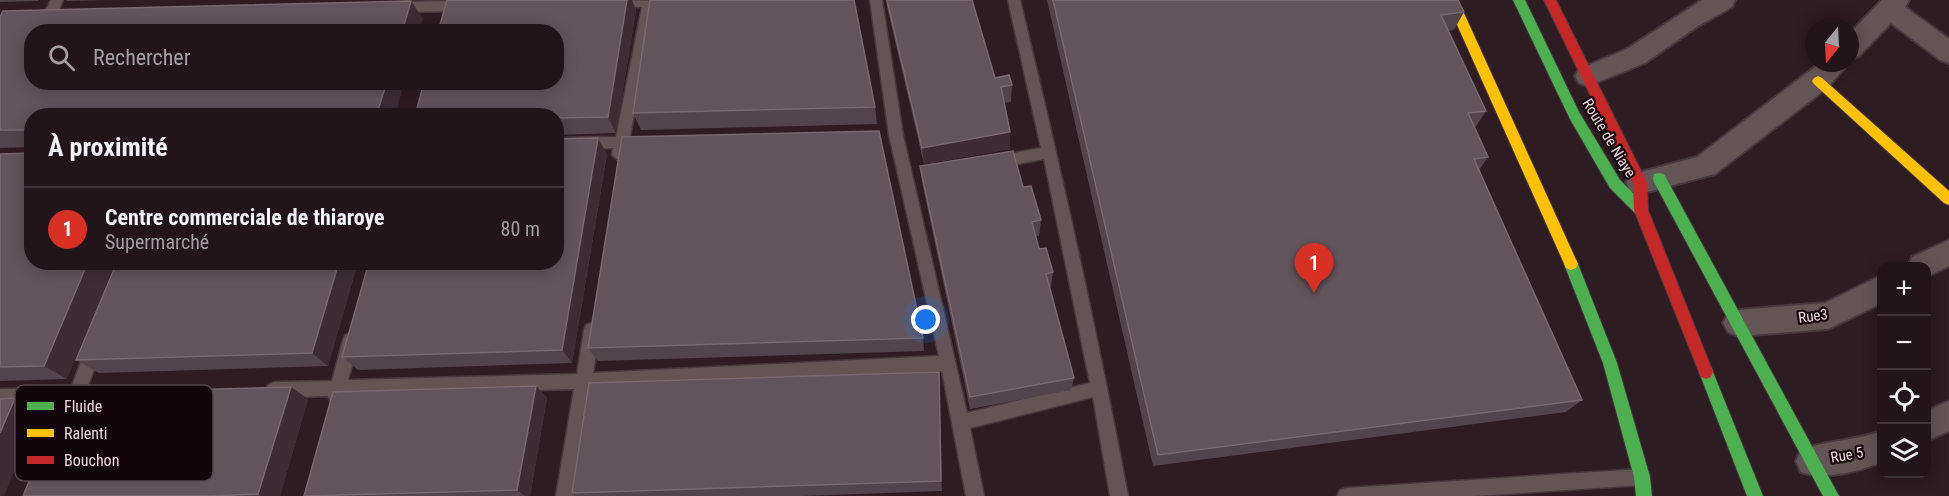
<!DOCTYPE html>
<html lang="fr">
<head>
<meta charset="utf-8">
<style>
  body { margin:0; font-family:"Roboto Condensed",sans-serif; background:#2e2227; color:#f1f3f6 }
  .controls { position:absolute; right:18px; bottom:18px; display:grid; overflow:hidden; border-radius:12px; box-shadow:0 3px 15px #0003 }
  .controls button { width:54px; height:54px; display:grid; place-items:center; padding:0; border:0; border-bottom:2px solid #3f3439; background:#22151a; color:#f1f3f6; font:30px sans-serif }
  .compass { position:absolute; left:1805px; top:18px; width:54px; height:54px; border-radius:50%; background:#22151a; box-shadow:0 3px 15px #0003; rotate:198deg }
  .you { position:absolute; left:926px; top:320px; width:21px; height:21px; margin:-15px; border:4px solid #fff; border-radius:50%; background:#1a73e8; box-shadow:0 0 0 9px #1a73e833 }
  .badge { display:grid; place-items:center; width:39px; height:39px; border-radius:50%; background:#d93025; color:#fff; font-size:20px; font-weight:700 }
  .pin { position:absolute; translate:-50% -50px; filter:drop-shadow(0 2px 3px #0008) }
  .pin::after { content:''; position:absolute; top:32px; width:21px; height:18px; background:inherit; clip-path:polygon(0 0,100% 0,50% 100%) }
  .list { margin:0; padding:0; list-style:none }
  h2 { display:flex; justify-content:space-between; align-items:center; height:78px; margin:0; padding:0 24px; font-size:26px }
  h2 small { font-size:20px; font-weight:400; color:#a29fa2 }
  .list li { display:grid; grid-template-columns:39px 1fr auto; gap:18px; align-items:center; box-sizing:border-box; height:84px; padding:0 24px; border-top:2px solid #3f3439 }
  .list b { display:block; font-size:22px; white-space:nowrap }
  .list p { margin:0; font-size:20px; white-space:nowrap; color:#a29fa2 }
  .list em { font-size:20px; font-style:normal; color:#a29fa2 }
  .icon { flex:none; width:33px; height:33px; fill:none; stroke:currentColor; stroke-width:2; stroke-linecap:round; stroke-linejoin:round }
  .map { position:relative; flex:none; width:1949px; height:496px; overflow:hidden }
  .search { position:absolute; background:#22151a; box-shadow:0 3px 15px #0003; left:24px; top:24px; width:540px; height:66px; display:flex; align-items:center; gap:15px; box-sizing:border-box; padding:0 21px; border-radius:24px; color:#a29fa2; font-size:22px }
  .panel { position:absolute; background:#22151a; box-shadow:0 3px 15px #0003; left:24px; top:108px; width:540px; height:162px; border-radius:24px }
  .map>svg:first-child { display:block }
</style>
</head>
<body>
<div class="map">
<svg width="1949" height="496" viewBox="0 0 1949 496">
  <rect width="100%" height="100%" fill="#2d1c22"/>
  <g fill="none" stroke-linecap="round" stroke-linejoin="round">
    <defs>
      <path id="lane" d="M51,0H63L56,17L51,18L44,13Z
        M609,0L675,1L668,6H655L630,136L636,142L634,146L628,148L624,159L619,161L612,155L613,148L556,150V138L616,137L642,7L609,6Z
        M870,0H882L903,135L967,413L1090,383L1044,159L997,168L992,166L990,162L992,158L997,156L1041,148L1008,0H1020C1060,165 1097,330 1128,496H1110L1093,397L970,428L984,496H966L942,371L591,388L574,496H556L574,389L344,395L342,400L336,403L330,400L328,396L274,398L268,395L266,390L268,385L274,382L332,381L343,340L345,335L351,333L357,335L359,340L348,380L577,374L584,330L586,325L592,323L598,325L600,330L593,373L939,356L889,135Z
        M464,1L471,6L464,11L395,12L388,7L395,2Z
        M94,342L100,344L102,349L87,388L91,390L93,395L91,400L81,403L79,407L73,410L67,407L65,403L0,405V389L71,388L88,344Z
        M1642,469L1648,471L1650,477L1648,483L1642,485L1475,496H1337L1340,490L1346,488Z"/>
      <path id="street" d="M1702,0H1735L1732,7L1698,26L1645,63L1588,86L1579,83L1575,76L1579,69L1627,49Z
        M1882,0H1909L1905,7L1949,39V63L1940,60L1891,23L1859,56L1850,59V33Z
        M1820,63H1849L1827,88L1715,174L1640,194L1630,191L1626,183L1630,175L1697,157Z
        M1949,240V266L1926,277V266H1908L1912,257Z
        M1882,275V303L1828,329L1738,336L1728,332L1723,323L1728,314L1738,310L1825,303Z
        M1949,401V431L1926,441V411Z
        M1882,431V462C1860,471 1823,481 1801,472L1796,461L1801,450C1827,440 1855,441 1882,431Z"/>
      <path id="fast" d="M1513,0H1525L1579,112L1620,180L1646,206L1648,210L1646,214H1636L1610,188L1570,119Z
        M1659,173L1664,174L1839,496H1823L1654,182L1653,178L1654,174Z
        M1571,258L1576,260L1578,264L1617,363L1650,477L1652,496H1636L1634,477L1603,363L1564,264L1566,260Z
        M1706,365L1711,367L1713,372L1763,496H1747L1699,372L1701,367Z"/>
      <path id="slow" d="M1446,0H1458L1578,264L1576,268L1571,270L1566,268Z
        M1818,76L1822,78L1949,191V205L1944,203L1814,84L1812,81L1814,78Z"/>
      <path id="jam" d="M1544,0H1556L1647,183L1648,210L1713,372L1711,377L1706,379L1701,377L1699,372L1634,210L1633,183Z"/>
    </defs>
    <use href="#lane" stroke="#46383d" stroke-width="3"/>
    <use href="#street" stroke="#46383d" stroke-width="4"/>
    <use href="#fast" stroke="#46383d" stroke-width="2"/>
    <use href="#slow" stroke="#46383d" stroke-width="2"/>
    <use href="#jam" stroke="#46383d" stroke-width="2"/>
    <use href="#lane" fill="#635456" fill-rule="evenodd"/>
    <use href="#street" fill="#635456" fill-rule="evenodd"/>
    <use href="#fast" fill="#4caf50" fill-rule="evenodd"/>
    <use href="#slow" fill="#ffc107" fill-rule="evenodd"/>
    <use href="#jam" fill="#c62828" fill-rule="evenodd"/>
  </g>
  <path fill="#52444b" d="M0,0H39L38,1L0,2Z
    M66,0H106L67,1Z
    M447,0H632L636,10L616,133L556,135V116Z
    M886,0H972L995,78L1012,85L1011,102L1004,103L1010,132V149L924,164L887,7Z
    M1047,0H1458L1464,12L1454,30L1448,31L1486,111L1475,128L1488,157L1479,170L1582,400L1566,412L1153,466Z
    M411,1L423,19L32,116V147L0,148V17Z
    M875,107L877,124L641,130L633,113Z
    M0,154L67,379L0,381Z
    M607,154L572,363L358,370L342,357Z
    M920,166L1041,220L1039,236H1036L1039,249L1053,272L1051,287H1050L1074,378L1071,390L970,409L922,182Z
    M117,262H358L328,366L99,373L76,360Z
    M923,338L924,351L598,361L588,348Z
    M939,372L942,491L803,496H575L572,493Z
    M536,386L547,398L530,496H304Z
    M308,399L280,496H23Z"/>
  <path fill="#3c2d34" d="M627,0H632L636,10L616,133L608,117Z
    M411,1L423,19L419,32H402Z
    M387,82H404L395,116H376Z
    M1010,132V149L924,164L922,148Z
    M598,138L607,154L572,363L562,350Z
    M88,262H116L67,379L44,366Z
    M339,262H358L328,366L312,353Z
    M939,372L940,385L942,491L941,481Z
    M536,386L547,398L530,496H525L517,490Z
    M291,387L308,399L280,496H261L258,494Z
    M15,398L40,410L4,496H0V433Z"/>
  <path fill="#62545b" stroke="#78696f" stroke-width="1.5" d="M447,0H627L608,117L556,118V116H415L424,82H556V32H438Z
    M650,0H854L875,107L633,113Z
    M887,0H972L995,78L1009,75L1012,85L1001,87L1010,132L922,148Z
    M1053,0H1458L1464,12L1441,15L1486,111L1468,113L1488,157L1474,159L1582,400L1158,455Z
    M411,1L402,32H32V82H387L376,116H32V130H0V17L3,11Z
    M879,131L923,338L588,348L622,137Z
    M598,138L562,350L342,357L369,262H556V139Z
    M1013,151L1023,187L1031,186L1041,220L1032,222L1039,249L1046,248L1053,272L1046,274L1074,378L970,397L920,166Z
    M32,153V262H88L44,366L0,367V154Z
    M117,262H339L312,353L76,360Z
    M939,372L941,481L572,493L589,383Z
    M536,386L517,490L304,496L333,392Z
    M291,387L258,494L210,496H23L66,393Z
    M15,398L0,433V399Z"/>
  <g text-anchor="middle" dominant-baseline="central" stroke-width="4.5" stroke-linejoin="round" paint-order="stroke">
    <g font-size="15" fill="#edd8de" stroke="#13060b">
      <text transform="translate(1609 138) rotate(59)">Route de Niaye</text>
      <text transform="translate(1813 316) rotate(-8)">Rue3</text>
      <text transform="translate(1847 455) rotate(-10)">Rue 5</text>
    </g>
  </g>
  <rect x="15" y="385" width="198" height="96" rx="9" fill="#13060b" stroke="#54454a" stroke-width="1.5"/>
  <rect x="27" y="402" width="27" height="8" fill="#4caf50"/>
  <rect x="27" y="429" width="27" height="8" fill="#ffc107"/>
  <rect x="27" y="456" width="27" height="8" fill="#c62828"/>
  <g font-size="16" fill="#edd8de">
    <text x="64" y="412">Fluide</text>
    <text x="64" y="439">Ralenti</text>
    <text x="64" y="466">Bouchon</text>
  </g>
</svg>
<div class="controls">
<button>+</button>
<button>−</button>
<button><svg class="icon" aria-label="locate" viewBox="0 0 24 24"><circle cx="12" cy="12" r="6"/><path d="M12 2v4M12 18v4M2 12h4M18 12h4"/></svg></button>
<button><svg class="icon" aria-label="layers" viewBox="0 0 24 24"><path d="M12 4l9 5-9 5-9-5zM3 14l9 5 9-5"/></svg></button>
</div>
<svg class="compass" viewBox="-18 -18 36 36"><path d="M0-13l5 13h-10z" fill="#e53935"/><path d="M0 13l5-13h-10z" fill="#a29fa2"/></svg>
<div class="you"></div>
<div class="pin badge" style="left:1314px;top:293px">1</div>
<div class="search"><svg class="icon" aria-label="search" viewBox="0 0 24 24"><circle cx="10" cy="10" r="6"/><path d="M15 15l6 6"/></svg>Rechercher</div>
<section class="panel">
<h2>À proximité<small></small></h2>
<ul class="list">
<li><span class="badge">1</span><div><b>Centre commerciale de thiaroye</b><p>Supermarché</p></div><em>80 m</em></li>
</ul>
</section>
</div>
</body>
</html>
